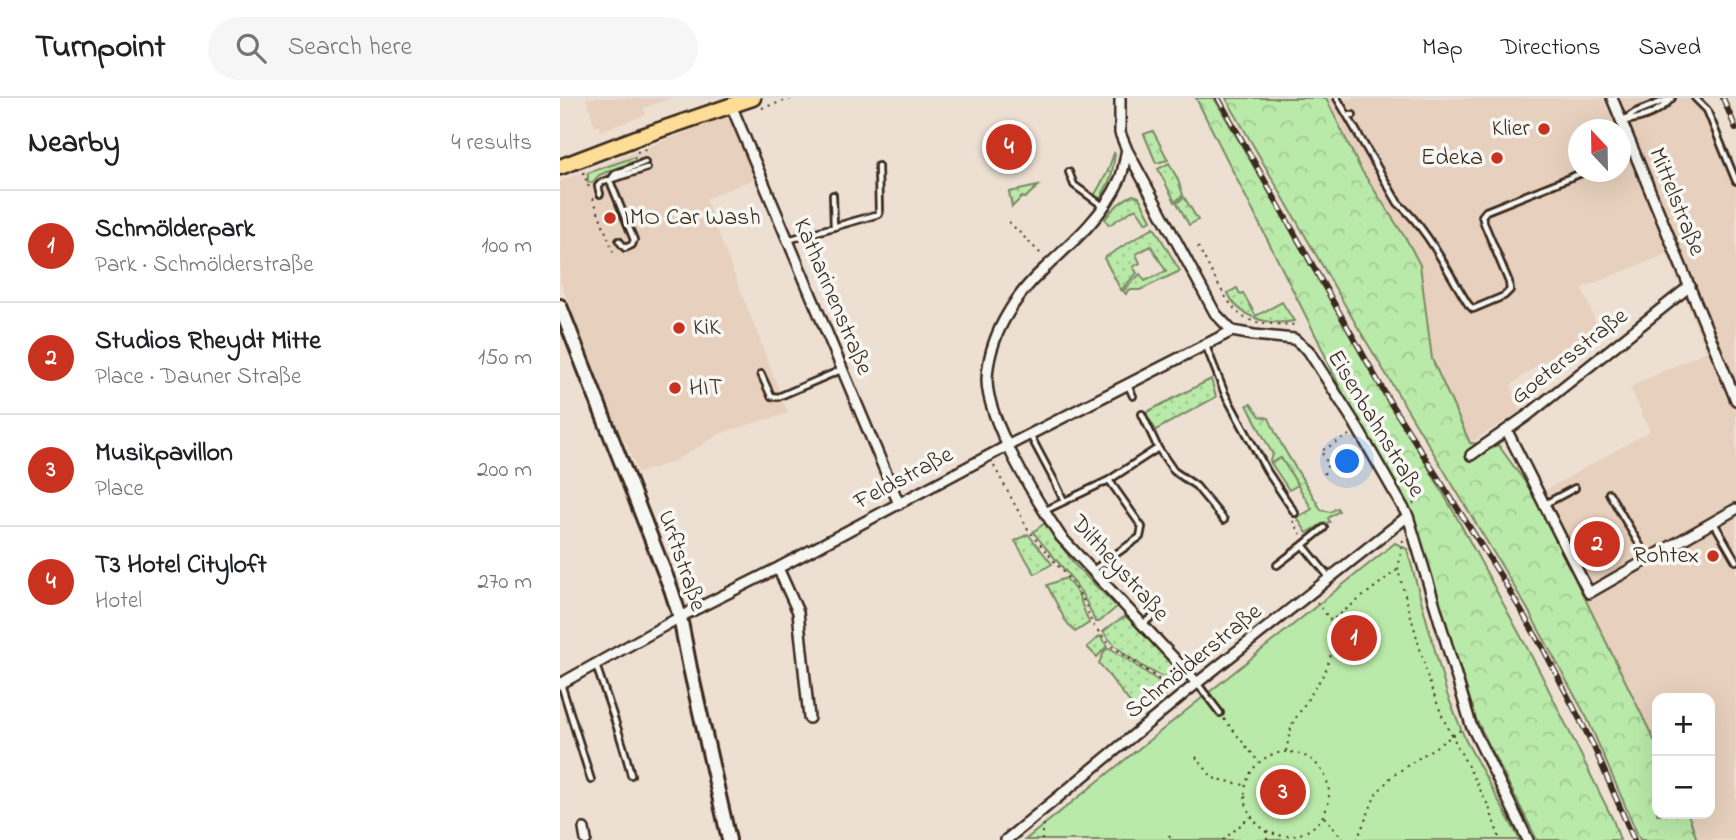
<!DOCTYPE html>
<html lang="en">
<head>
<meta charset="utf-8">
<style>
  body { margin:0; font-family:"Indie Flower",sans-serif; background:#f6f6f6; color:#202124 }
  .controls { position:absolute; right:21px; bottom:21px; display:grid; overflow:hidden; border-radius:14px; box-shadow:0 7px 28px #0002 }
  .controls button { width:63px; height:63px; display:grid; place-items:center; padding:0; border:0; border-bottom:2px solid #e0e0e0; background:#fff; color:#202124; font:35px sans-serif }
  .compass { position:absolute; left:1008px; top:21px; width:63px; height:63px; border-radius:50%; background:#fff; box-shadow:0 7px 28px #0002; rotate:338deg }
  .you { position:absolute; left:788px; top:364px; width:24px; height:24px; margin:-18px; border:5px solid #fff; border-radius:50%; background:#1a73e8; box-shadow:0 0 0 10px #1a73e833 }
  .badge { display:grid; place-items:center; width:46px; height:46px; border-radius:50%; background:#c8321e; color:#fff; font-size:23px; font-weight:700 }
  .pin { position:absolute; translate:-50% -50%; border:4px solid #fff; box-shadow:0 2px 7px #0006 }
  .list { margin:0; padding:0; list-style:none }
  h2 { display:flex; justify-content:space-between; align-items:center; height:91px; margin:0; padding:0 28px; font-size:30px }
  h2 small { font-size:23px; font-weight:400; color:#757577 }
  .list li { display:grid; grid-template-columns:46px 1fr auto; gap:21px; align-items:center; box-sizing:border-box; height:112px; padding:0 28px; border-top:2px solid #e0e0e0 }
  .list b { display:block; font-size:26px; white-space:nowrap }
  .list p { margin:0; font-size:23px; white-space:nowrap; color:#757577 }
  .list em { font-size:23px; font-style:normal; color:#757577 }
  .icon { flex:none; width:38px; height:38px; fill:none; stroke:currentColor; stroke-width:2; stroke-linecap:round; stroke-linejoin:round }
  .map { position:relative; flex:none; width:1176px; height:742px; overflow:hidden }
  header { display:flex; align-items:center; gap:42px; box-sizing:border-box; height:98px; padding:0 35px; background:#fff; border-bottom:2px solid #e0e0e0 }
  header strong { font-size:33px }
  nav { display:flex; gap:38px; margin-inline-start:auto; font-size:24px }
  .search { width:490px; height:63px; background:#f6f6f6; display:flex; align-items:center; gap:18px; box-sizing:border-box; padding:0 24px; border-radius:38px; color:#757577; font-size:26px }
  main { display:flex }
  aside { flex:1; background:#fff }
  .map>svg:first-child { display:block }
</style>
</head>
<body>
<header>
<strong>Turnpoint</strong>
<div class="search"><svg class="icon" aria-label="search" viewBox="0 0 24 24"><circle cx="10" cy="10" r="6"/><path d="M15 15l6 6"/></svg>Search here</div>
<nav><a>Map</a><a>Directions</a><a>Saved</a></nav>
</header>
<main>
<aside>
<h2>Nearby<small>4 results</small></h2>
<ul class="list">
<li><span class="badge">1</span><div><b>Schmölderpark</b><p>Park · Schmölderstraße</p></div><em>100 m</em></li>
<li><span class="badge">2</span><div><b>Studios Rheydt Mitte</b><p>Place · Dauner Straße</p></div><em>150 m</em></li>
<li><span class="badge">3</span><div><b>Musikpavillon</b><p>Place</p></div><em>200 m</em></li>
<li><span class="badge">4</span><div><b>T3 Hotel Cityloft</b><p>Hotel</p></div><em>270 m</em></li>
</ul>
</aside>
<div class="map">
<svg width="1176" height="742" viewBox="0 0 1176 742">
  <defs>
    <pattern id="grass-dots" width="8" height="8" patternUnits="userSpaceOnUse" patternTransform="scale(1.75)"><rect width="8" height="8" fill="#baeaa9"/><path d="M2 2h.1M6 6h.1" fill="none" stroke="#a1c991" stroke-width="1.8" stroke-linecap="round"/></pattern>
    <pattern id="forest-crowns" width="20" height="18" patternUnits="userSpaceOnUse" patternTransform="scale(1.75)"><rect width="20" height="18" fill="#baeaa9"/><path d="M2 6a3 3 0 1 1 6 0M12 15a3 3 0 1 1 6 0" fill="none" stroke="#a1c991"/></pattern>
  </defs>
  <rect width="100%" height="100%" fill="#ede0d3"/>
  <filter id="ink" filterUnits="userSpaceOnUse"><feTurbulence type="fractalNoise" baseFrequency=".0143" numOctaves="2"/><feDisplacementMap in="SourceGraphic" scale="14" xChannelSelector="R" yChannelSelector="G"/><feConvolveMatrix kernelMatrix="1 2 1 2 8 2 1 2 1" color-interpolation-filters="sRGB"/></filter>
  <g filter="url(#ink)">
    <path fill="#e7d0bd" fill-rule="evenodd" d="M26,0H111L84,10L86,17L41,33L39,28L35,29Z
      M766,0H1141L1176,82V742H1137L1128,716H1150V600H1097V648L975,398L1090,333L1070,289L1146,253L1107,156L1022,190L1041,238L979,266L951,287L960,313L910,345L872,261L860,167L800,70ZM1018,32H1060V74H1018Z
      M168,18L196,80L145,101L228,315L161,335L113,364L78,375L65,343H63L0,183V83Z"/>
    <path fill="url(#grass-dots)" stroke="#7a8a64" stroke-width="2" d="M593,33L608,62L596,65L584,36Z
      M554,55L555,56L551,80L540,101L534,98L547,75Z
      M72,60H75V63L39,77L32,85L28,84V75Z
      M609,65L618,82L623,97L615,104L598,71Z
      M478,88L465,100L462,99L452,109L449,94Z
      M573,97L579,99L591,122L586,125L576,110L549,127L545,121C552,111 562,102 573,97Z
      M624,99L638,122L629,127L617,105Z
      M594,129L620,173L580,192H568L566,196L563,193L580,176L585,183L606,173L591,148L576,156L580,165L573,169L577,175L561,192L544,160Z
      M677,190L680,196L683,195L696,218L722,204L734,223C709,228 679,220 668,195Z
      M651,281L656,299L596,332L585,315Z
      M485,425L515,467L557,509L539,524H535C522,486 497,465 473,434Z
      M468,436L492,466L475,476L455,443Z
      M506,480L518,496L529,525L515,534L505,522L487,487Z
      M566,518L621,575L616,583C591,577 559,555 543,534L554,525Z
      M540,538L547,548L537,559L527,549Z
      M550,550L603,586L609,593L579,616L539,565L545,552Z"/>
    <path fill="url(#forest-crowns)" stroke="#7a8a64" stroke-width="2" d="M636,0H654L895,416L980,574L1053,722L1060,742H977L916,621L853,419L784,299L758,242Z
      M666,0H766L800,70L848,144L860,167L872,261L910,345L939,348L975,398L1097,648V716H1128L1137,742H1080L1028,622L967,510L797,228Z
      M691,306L700,318L709,320C722,353 744,381 761,412L770,414L777,410L779,413L768,420L770,424L762,426L747,435L737,420L752,411L721,360L711,365L710,362L713,357L687,307Z"/>
    <path fill="#baeaa9" stroke="#7a8a64" stroke-width="2" d="M721,360L738,387L729,392L711,365Z
      M835,445L847,451L887,596L906,643L960,742H465Z"/>
    <g fill="none" stroke-linecap="round" stroke-linejoin="round">
      <defs>
        <path id="lane" d="M777,0L787,17H793
          M1135,0L1147,12L1176,83
          M787,17L838,105C868,131 887,173 908,206L913,211L944,198L950,192L949,184L924,125L922,118L926,113L1024,74
          M1062,23L1076,14L1111,0
          M1063,23C1082,21 1099,15 1112,0
          M1060,58L1073,53
          M509,74L514,87L543,108
          M40,96L38,88L42,84L87,70
          M273,97L274,129
          M228,142L319,116L318,68
          M59,143L65,150L72,147L74,142L50,83L55,76L85,64
          M646,248L665,296L707,373L735,415
          M201,276L211,298L218,299L281,272
          M568,287L573,298
          M582,316L598,350
          M470,337L495,384
          M549,382L598,350L614,373L636,388L664,422
          M496,386L504,403
          M1049,395L1088,461
          M985,406L1015,390
          M484,413L549,382L582,429L580,439L533,472
          M1154,425L1176,463
          M743,447L764,430
          M717,467L743,447L769,479
          M583,526L594,517
          M36,567C48,604 62,639 71,677
          M637,585L660,615
          M1,586L31,682"/>
        <path id="street" d="M560,0V35L567,52L655,215L672,233L694,237L734,241L748,252L794,324L848,418L911,627L968,742
          M1052,0L1176,302
          M171,7L339,406
          M567,52C564,61 564,74 559,83C543,118 512,145 484,171C454,198 428,240 427,282C427,323 477,403 501,439L637,585
          M947,333L1029,495L1176,411
          M911,357L968,317L1130,188
          M218,470L238,514L249,620
          M0,586L120,519L218,470L449,347L672,233
          M24,731L26,742
          M446,742L637,585L848,418"/>
        <path id="secondary" d="M0,208L111,491L120,519L130,570L169,742"/>
        <path id="primary" d="M0,69L76,40L193,0"/>
      </defs>
      <use href="#lane" stroke="#3b2a1e" stroke-width="10"/>
      <use href="#street" stroke="#3b2a1e" stroke-width="14"/>
      <use href="#secondary" stroke="#3b2a1e" stroke-width="18"/>
      <use href="#primary" stroke="#3b2a1e" stroke-width="19"/>
      <path stroke="#3b2a1e" stroke-width="2" stroke-dasharray="2 5" stroke-linecap="butt" d="M202,10L234,0
        M77,54L88,50
        M23,74L30,92
        M33,100L54,156
        M449,124L482,157
        M638,149C649,167 668,213 687,221C701,227 720,226 736,227
        M810,329H813L856,400L853,406
        M434,368L469,433L514,487L526,507L532,526L550,547L613,591
        M764,376L768,366L761,353L789,337
        M733,423L741,436
        M843,442L838,472L871,590L884,622L929,709L940,742
        M757,504L771,523L837,472
        M664,621L698,663
        M726,653L732,626L765,574L786,512
        M685 696a42 42 0 1 1 84 0a42 42 0 1 1-84 0Z
        M636,659L653,680L684,687
        M764,719L784,742
        M706,733L707,742
        M609,737L613,742
        M482,742L484,726
        M663,742L690,719
        M797,742L816,696L832,678L901,632"/>
      <use href="#lane" stroke="#f6f6f2" stroke-width="4.5"/>
      <use href="#street" stroke="#f6f6f2" stroke-width="9"/>
      <use href="#secondary" stroke="#f6f6f2" stroke-width="12"/>
      <use href="#primary" stroke="#fedd96" stroke-width="14"/>
      <defs>
        <path id="rail" d="M658,0L831,306L942,480L984,552L1034,649L1074,742
          M1163,0L1176,31"/>
      </defs>
      <use href="#rail" stroke="#3b2a1e" stroke-width="6"/>
      <use href="#rail" stroke="#f6f6f2" stroke-width="3.5" stroke-dasharray="10" stroke-linecap="butt"/>
    </g>
  </g>
  <g fill="#c8321e" stroke="#f6f6f2" stroke-width="2.5">
    <circle cx="984" cy="31" r="7"/>
    <circle cx="937" cy="60" r="7"/>
    <circle cx="50" cy="120" r="7"/>
    <circle cx="119" cy="230" r="7"/>
    <circle cx="115" cy="290" r="7"/>
    <circle cx="1153" cy="458" r="7"/>
  </g>
  <g text-anchor="middle" dominant-baseline="central" stroke-width="7" stroke-linejoin="round" paint-order="stroke">
    <g font-size="24" fill="#3b2a1e" stroke="#f6f6f2" text-anchor="end">
      <text x="970" y="31">Klier</text>
      <text x="923" y="60">Edeka</text>
      <text x="64" y="120" text-anchor="start">IMO Car Wash</text>
      <text x="133" y="230" text-anchor="start">KiK</text>
      <text x="129" y="290" text-anchor="start">HIT</text>
      <text x="1139" y="458">Rohtex</text>
    </g>
    <g font-size="24" fill="#3b2a1e" stroke="#f6f6f2">
      <text transform="translate(1116 104) rotate(68)">Mittelstraße</text>
      <text transform="translate(272 199) rotate(67)">Katharinenstraße</text>
      <text transform="translate(1010 259) rotate(-38)">Goetersstraße</text>
      <text transform="translate(815 326) rotate(59)">Eisenbahnstraße</text>
      <text transform="translate(344 381) rotate(-28)">Feldstraße</text>
      <text transform="translate(121 463) rotate(71)">Urftstraße</text>
      <text transform="translate(559 471) rotate(48)">Diltheystraße</text>
      <text transform="translate(634 564) rotate(-39)">Schmölderstraße</text>
    </g>
  </g>
</svg>
<div class="controls">
<button>+</button>
<button>−</button>
</div>
<svg class="compass" viewBox="-18 -18 36 36"><path d="M0-13l5 13h-10z" fill="#e53935"/><path d="M0 13l5-13h-10z" fill="#757577"/></svg>
<div class="you"></div>
<div class="pin badge" style="left:794px;top:540px">1</div>
<div class="pin badge" style="left:1037px;top:446px">2</div>
<div class="pin badge" style="left:723px;top:694px">3</div>
<div class="pin badge" style="left:449px;top:49px">4</div>
</div>
</main>
</body>
</html>
